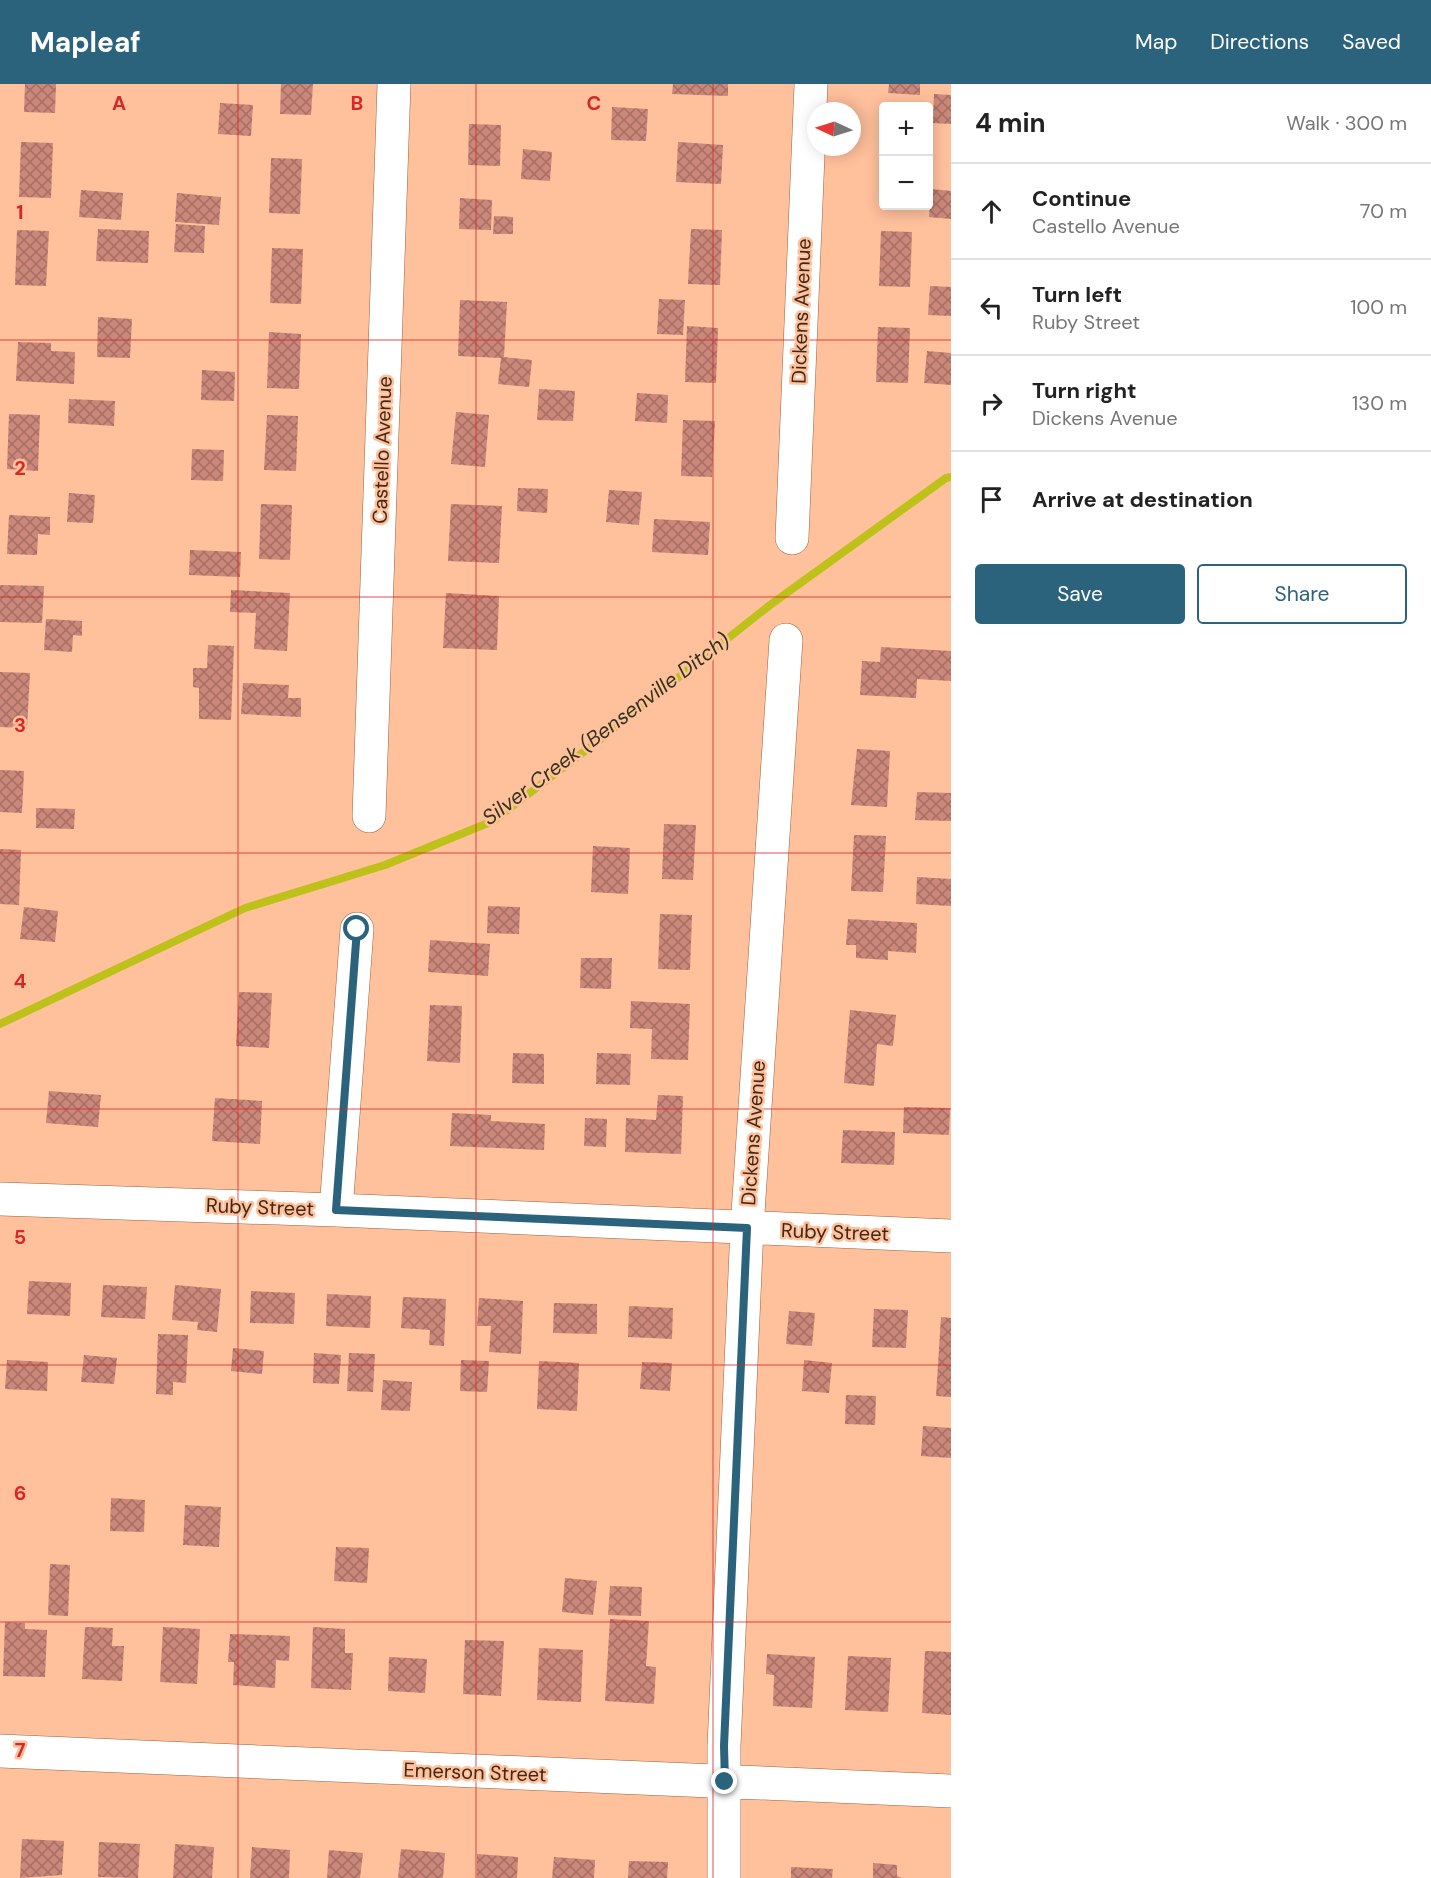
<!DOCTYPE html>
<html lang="en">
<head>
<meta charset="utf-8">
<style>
  body { margin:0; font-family:"DM Sans",sans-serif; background:#f6f6f6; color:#222 }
  .controls { position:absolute; right:18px; top:18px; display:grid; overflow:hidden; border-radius:6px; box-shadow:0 3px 15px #0003 }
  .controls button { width:54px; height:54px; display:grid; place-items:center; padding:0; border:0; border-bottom:2px solid #e0e0e0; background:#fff; color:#222; font:30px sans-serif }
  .compass { position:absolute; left:807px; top:18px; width:54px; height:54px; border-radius:50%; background:#fff; box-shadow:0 3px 15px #0003; rotate:274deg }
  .stop { position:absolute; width:18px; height:18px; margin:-14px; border:4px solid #2b637d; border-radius:50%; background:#fff }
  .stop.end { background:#2b637d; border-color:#fff; box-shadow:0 2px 6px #0008 }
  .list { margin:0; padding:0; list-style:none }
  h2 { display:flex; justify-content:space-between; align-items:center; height:78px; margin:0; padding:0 24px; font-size:26px }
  h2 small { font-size:20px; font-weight:400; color:#767676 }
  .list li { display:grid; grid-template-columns:39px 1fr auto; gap:18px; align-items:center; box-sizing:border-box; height:96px; padding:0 24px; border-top:2px solid #e0e0e0 }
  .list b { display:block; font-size:22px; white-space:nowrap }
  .list p { margin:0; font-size:20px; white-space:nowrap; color:#767676 }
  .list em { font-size:20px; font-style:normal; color:#767676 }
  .actions { display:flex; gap:12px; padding:18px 24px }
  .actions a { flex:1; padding:14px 0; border:2px solid #2b637d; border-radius:6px; text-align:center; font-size:21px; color:#2b637d }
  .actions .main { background:#2b637d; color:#fff }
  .icon { flex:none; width:33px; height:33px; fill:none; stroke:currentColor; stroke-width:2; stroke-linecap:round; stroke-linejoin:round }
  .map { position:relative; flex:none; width:951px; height:1794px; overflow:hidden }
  header { display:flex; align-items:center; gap:36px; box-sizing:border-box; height:84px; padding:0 30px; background:#2b637d; color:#fff }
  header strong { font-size:28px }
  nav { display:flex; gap:33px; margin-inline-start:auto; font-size:21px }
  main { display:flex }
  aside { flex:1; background:#fff }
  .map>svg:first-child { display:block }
</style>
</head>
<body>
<header>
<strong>Mapleaf</strong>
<nav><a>Map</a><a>Directions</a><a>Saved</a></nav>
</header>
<main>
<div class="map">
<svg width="951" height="1794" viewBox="0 0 951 1794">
  <defs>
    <pattern id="building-cross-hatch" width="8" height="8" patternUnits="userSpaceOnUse" patternTransform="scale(1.5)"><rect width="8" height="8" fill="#cb877a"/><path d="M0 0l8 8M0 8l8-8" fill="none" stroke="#a66e63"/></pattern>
  </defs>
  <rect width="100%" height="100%" fill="#ffc09c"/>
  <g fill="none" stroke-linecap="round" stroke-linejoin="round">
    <path stroke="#bdc119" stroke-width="8" d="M0,940L245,824L385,781L493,737L598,657L770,521L946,394L951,393"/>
  </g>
  <path fill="url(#building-cross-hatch)" d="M25,0H56L55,29L24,28Z
    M281,0H313L311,31L280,30Z
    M673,0H728V12L672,10Z
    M889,0H920V11L888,9Z
    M934,10L951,11V40L933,39Z
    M220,19L253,21L251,52L218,50Z
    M612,23L648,25L646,57L611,56Z
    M469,40L501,41L500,82L468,81Z
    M21,58L53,59L51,114L19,113Z
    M678,58L723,61L721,100L676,98Z
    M523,65L552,68L550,97L521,95Z
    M271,74L302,75L300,130L269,129Z
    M931,105L951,107V135L929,133Z
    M81,106L123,109L121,136L79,133Z
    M177,109L221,113L219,141L175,138Z
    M460,114L492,116L491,146L459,145Z
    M494,132L513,133V150H493Z
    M176,140L205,142L204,169L174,168Z
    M98,145L149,147L148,179L96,177Z
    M691,145L722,146L720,201L688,200Z
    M17,146L49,147L46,202L15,201Z
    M881,147L912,148L910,203L879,202Z
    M272,164L303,165L301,220L270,219Z
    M930,202L951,203V232L928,231Z
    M659,215L685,216L683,251L657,250Z
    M460,216L507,218L504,273L532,276L529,303L498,300L501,274L458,272Z
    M98,233L132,235L130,274L97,273Z
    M687,242L718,244L716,299L685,298Z
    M878,243L910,244L908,299L876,298Z
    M269,248L301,250L299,305L267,304Z
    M18,258L51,259V267L75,268L74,300L16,297Z
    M927,267L951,269V301L924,299Z
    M202,286L235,288L234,317L201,316Z
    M539,305L575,307L573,337L537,336Z
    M637,309L668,311L667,339L635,337Z
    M69,315L115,317L114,342L68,339Z
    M456,328L489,331L485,383L451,380Z
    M9,330L40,331L38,387L7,385Z
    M267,331L298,332L296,387L264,386Z
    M683,336L715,337L712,393L681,392Z
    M192,365L224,366L223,397L191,396Z
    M518,404L548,405L547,429L517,427Z
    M609,406L642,408L639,441L606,438Z
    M69,409L95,411L93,439L67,438Z
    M261,420L292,421L290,476L259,475Z
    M451,420L502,422L499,479L448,477Z
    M9,431L50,433V451L38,450L37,471L7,470Z
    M654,435L710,438L708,471L652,468Z
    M190,466L241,468L240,493L189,491Z
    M0,501L44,502L42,539L0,538Z
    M231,506L290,509L287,567L254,565L256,529L230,528Z
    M446,509L499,512L497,566L443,564Z
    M46,535L82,537V552L73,551L72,568L44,566Z
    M208,561L234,562L231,636L199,635V604L193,603V584H207Z
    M881,563L951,567V597L917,595L916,614L860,611L862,577L880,578Z
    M0,588L30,589L27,644L0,643Z
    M243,599L289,601L288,614H301V633L241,630Z
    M857,665L890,667L887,723L851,721Z
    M0,686L24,687L22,729L0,728Z
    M917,708L951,709V737L915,736Z
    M36,724L75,725L74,745L36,744Z
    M664,740L696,741L693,796L662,795Z
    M854,751L886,752L883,808L851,807Z
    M593,762L630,764L628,810L591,808Z
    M0,765L21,766L19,821L0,820Z
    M917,793L951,795V822L916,820Z
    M488,822L520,823L519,850L487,849Z
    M24,823L58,827L55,858L20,855Z
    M660,830L692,831L690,886L658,885Z
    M848,835L917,839L916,869L888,867V876L856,874V861H846Z
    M430,856L490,860L488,892L428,888Z
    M581,874H612L611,905L580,904Z
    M239,908L272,909L269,964L236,962Z
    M631,917L690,920L688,976L651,975L652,945L630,944Z
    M430,921L462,922L460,979L427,977Z
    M850,926L896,931L893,962L877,960L874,1002L844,999Z
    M513,969L544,970V1000L512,999Z
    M597,969L631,970L630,1001L596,1000Z
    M49,1007L101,1011L98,1043L46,1039Z
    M658,1011L683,1012L681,1070L625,1068L626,1034L656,1036Z
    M215,1014L262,1017L260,1060L212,1057Z
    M904,1023L950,1024L949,1051L903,1049Z
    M452,1029L491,1031V1037L545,1040L544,1066L450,1062Z
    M585,1034L607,1035L606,1063L584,1062Z
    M843,1046L895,1048L894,1081L841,1079Z
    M29,1197L71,1199L70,1232L27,1230Z
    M103,1201L147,1203L145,1235L101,1233Z
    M175,1201L221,1205L217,1248L197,1246L198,1238L172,1236Z
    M251,1207L295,1209L294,1240L250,1239Z
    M327,1210L371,1212L370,1244L326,1242Z
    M403,1213L446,1215L444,1262L429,1261L430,1246L401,1244Z
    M479,1214L523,1217L521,1270L489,1268L491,1242H477Z
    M554,1219L597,1220V1250L553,1249Z
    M629,1222L673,1224L672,1255L628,1253Z
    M874,1225L908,1226L906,1264L872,1263Z
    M789,1227L815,1229L812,1262L786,1260Z
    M941,1233L951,1234V1313L936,1312Z
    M158,1250L188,1251L186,1299L173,1298V1311L156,1310Z
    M233,1264L264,1267L262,1290L231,1287Z
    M314,1269L341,1271L339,1300L313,1299Z
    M349,1269L375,1270L373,1308L347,1307Z
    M84,1271L117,1274L114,1300L81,1298Z
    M7,1276L48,1278L47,1307L5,1305Z
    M461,1276L489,1277L487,1308L460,1307Z
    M804,1276L832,1279L829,1309L802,1307Z
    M539,1277L579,1279L577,1327L537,1325Z
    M642,1278L672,1279L670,1307L640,1305Z
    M383,1296L412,1298L410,1327L381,1326Z
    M846,1311L876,1312L875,1341L845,1340Z
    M923,1342L951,1344V1374L921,1372Z
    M111,1414L145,1416L144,1448L110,1447Z
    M185,1421L221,1423L219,1463L183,1461Z
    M336,1463L369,1464L367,1499L334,1497Z
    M50,1480L70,1481L68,1532L48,1531Z
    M565,1494L597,1497L593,1531L562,1528Z
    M610,1502L642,1503L641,1532L608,1531Z
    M610,1535L649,1537L646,1582L656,1583L654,1620L605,1617Z
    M5,1538L25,1539V1545L47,1546L45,1593L3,1592Z
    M85,1543L113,1544L112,1562H124L122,1597L82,1595Z
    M163,1543L200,1545L197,1600L160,1598Z
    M313,1543L345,1545V1569H353L351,1606L311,1604Z
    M230,1550L290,1552L289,1577L276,1576L275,1604L233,1601L234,1578H228Z
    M465,1556L504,1557L501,1612L463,1610Z
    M539,1564L583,1566L581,1618L537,1616Z
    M925,1567L951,1568V1631L922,1629Z
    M767,1570L815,1573L812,1624L773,1622L774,1591L766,1590Z
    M848,1572L891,1574L888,1628L845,1626Z
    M389,1573L427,1575L425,1609L388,1607Z
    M22,1755L64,1757L62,1791L20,1794Z
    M99,1758L140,1760L138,1794L98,1793Z
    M175,1760L214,1763L212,1794H173Z
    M252,1763L290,1766L289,1794H250Z
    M401,1765L445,1769L443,1794H398Z
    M329,1766L363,1769L360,1794H327Z
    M477,1770L518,1773L517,1794H477Z
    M554,1773L595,1776L594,1794H552Z
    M629,1777L668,1778L667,1794H628Z
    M873,1779L897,1781V1792L902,1794H873Z
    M791,1783L833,1785L832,1794H791Z"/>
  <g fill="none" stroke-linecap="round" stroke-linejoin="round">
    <defs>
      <path id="minor" d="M792,454L811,0
        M369,732L394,0
        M0,1115L336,1126L951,1152
        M336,1126L357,845
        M0,1667L951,1707
        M724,1794V1662L747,1144L786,556"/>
    </defs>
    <use href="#minor" stroke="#996140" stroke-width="34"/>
    <use href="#minor" stroke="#fff" stroke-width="33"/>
  </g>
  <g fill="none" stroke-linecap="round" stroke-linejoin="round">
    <path stroke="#2b637d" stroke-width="8" d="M357,845L336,1126L747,1144L724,1662L725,1698"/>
  </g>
  <path fill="none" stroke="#d62828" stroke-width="1.5" stroke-opacity="0.55" d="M238,0V1794M476,0V1794M713,0V1794M0,256H951M0,513H951M0,769H951M0,1025H951M0,1281H951M0,1538H951"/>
  <g text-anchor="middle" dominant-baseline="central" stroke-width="5" stroke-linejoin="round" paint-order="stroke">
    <g font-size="20" fill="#402819" stroke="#ffc09c">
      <text transform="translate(801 227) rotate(-88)">Dickens Avenue</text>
      <text transform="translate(382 366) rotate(-88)">Castello Avenue</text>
      <text transform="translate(753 1049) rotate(-86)">Dickens Avenue</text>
      <text transform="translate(260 1123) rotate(2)">Ruby Street</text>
      <text transform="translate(835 1148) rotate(2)">Ruby Street</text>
      <text transform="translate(475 1688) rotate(2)">Emerson Street</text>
    </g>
    <g font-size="21" font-style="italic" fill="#31331a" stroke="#ffc09c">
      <text transform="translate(606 645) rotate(-37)">Silver Creek (Bensenville Ditch)</text>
    </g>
  </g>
  <g font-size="20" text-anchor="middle" font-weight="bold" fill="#d62828" stroke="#ffc09c" stroke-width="5" stroke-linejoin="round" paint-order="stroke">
    <text x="119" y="26">A</text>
    <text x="357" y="26">B</text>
    <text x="594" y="26">C</text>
    <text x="20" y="135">1</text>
    <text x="20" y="391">2</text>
    <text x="20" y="648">3</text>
    <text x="20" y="904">4</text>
    <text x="20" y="1160">5</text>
    <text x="20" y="1416">6</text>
    <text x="20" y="1673">7</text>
  </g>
</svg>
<div class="controls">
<button>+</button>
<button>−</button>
</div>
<svg class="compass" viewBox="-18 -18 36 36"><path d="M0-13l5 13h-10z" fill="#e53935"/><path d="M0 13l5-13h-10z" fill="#767676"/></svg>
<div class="stop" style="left:357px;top:845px"></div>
<div class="stop end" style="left:725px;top:1698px"></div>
</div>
<aside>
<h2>4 min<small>Walk · 300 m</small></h2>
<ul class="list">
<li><svg class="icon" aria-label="ahead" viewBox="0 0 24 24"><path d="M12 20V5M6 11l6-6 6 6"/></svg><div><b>Continue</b><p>Castello Avenue</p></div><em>70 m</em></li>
<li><svg class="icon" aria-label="left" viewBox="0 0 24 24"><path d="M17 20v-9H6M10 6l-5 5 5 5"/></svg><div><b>Turn left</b><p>Ruby Street</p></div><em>100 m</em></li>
<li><svg class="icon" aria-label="right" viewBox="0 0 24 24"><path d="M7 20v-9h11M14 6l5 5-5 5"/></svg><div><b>Turn right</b><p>Dickens Avenue</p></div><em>130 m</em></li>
<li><svg class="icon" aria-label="arrive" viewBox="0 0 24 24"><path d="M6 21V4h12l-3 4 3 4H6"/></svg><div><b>Arrive at destination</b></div></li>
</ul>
<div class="actions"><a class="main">Save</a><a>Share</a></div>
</aside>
</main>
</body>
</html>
